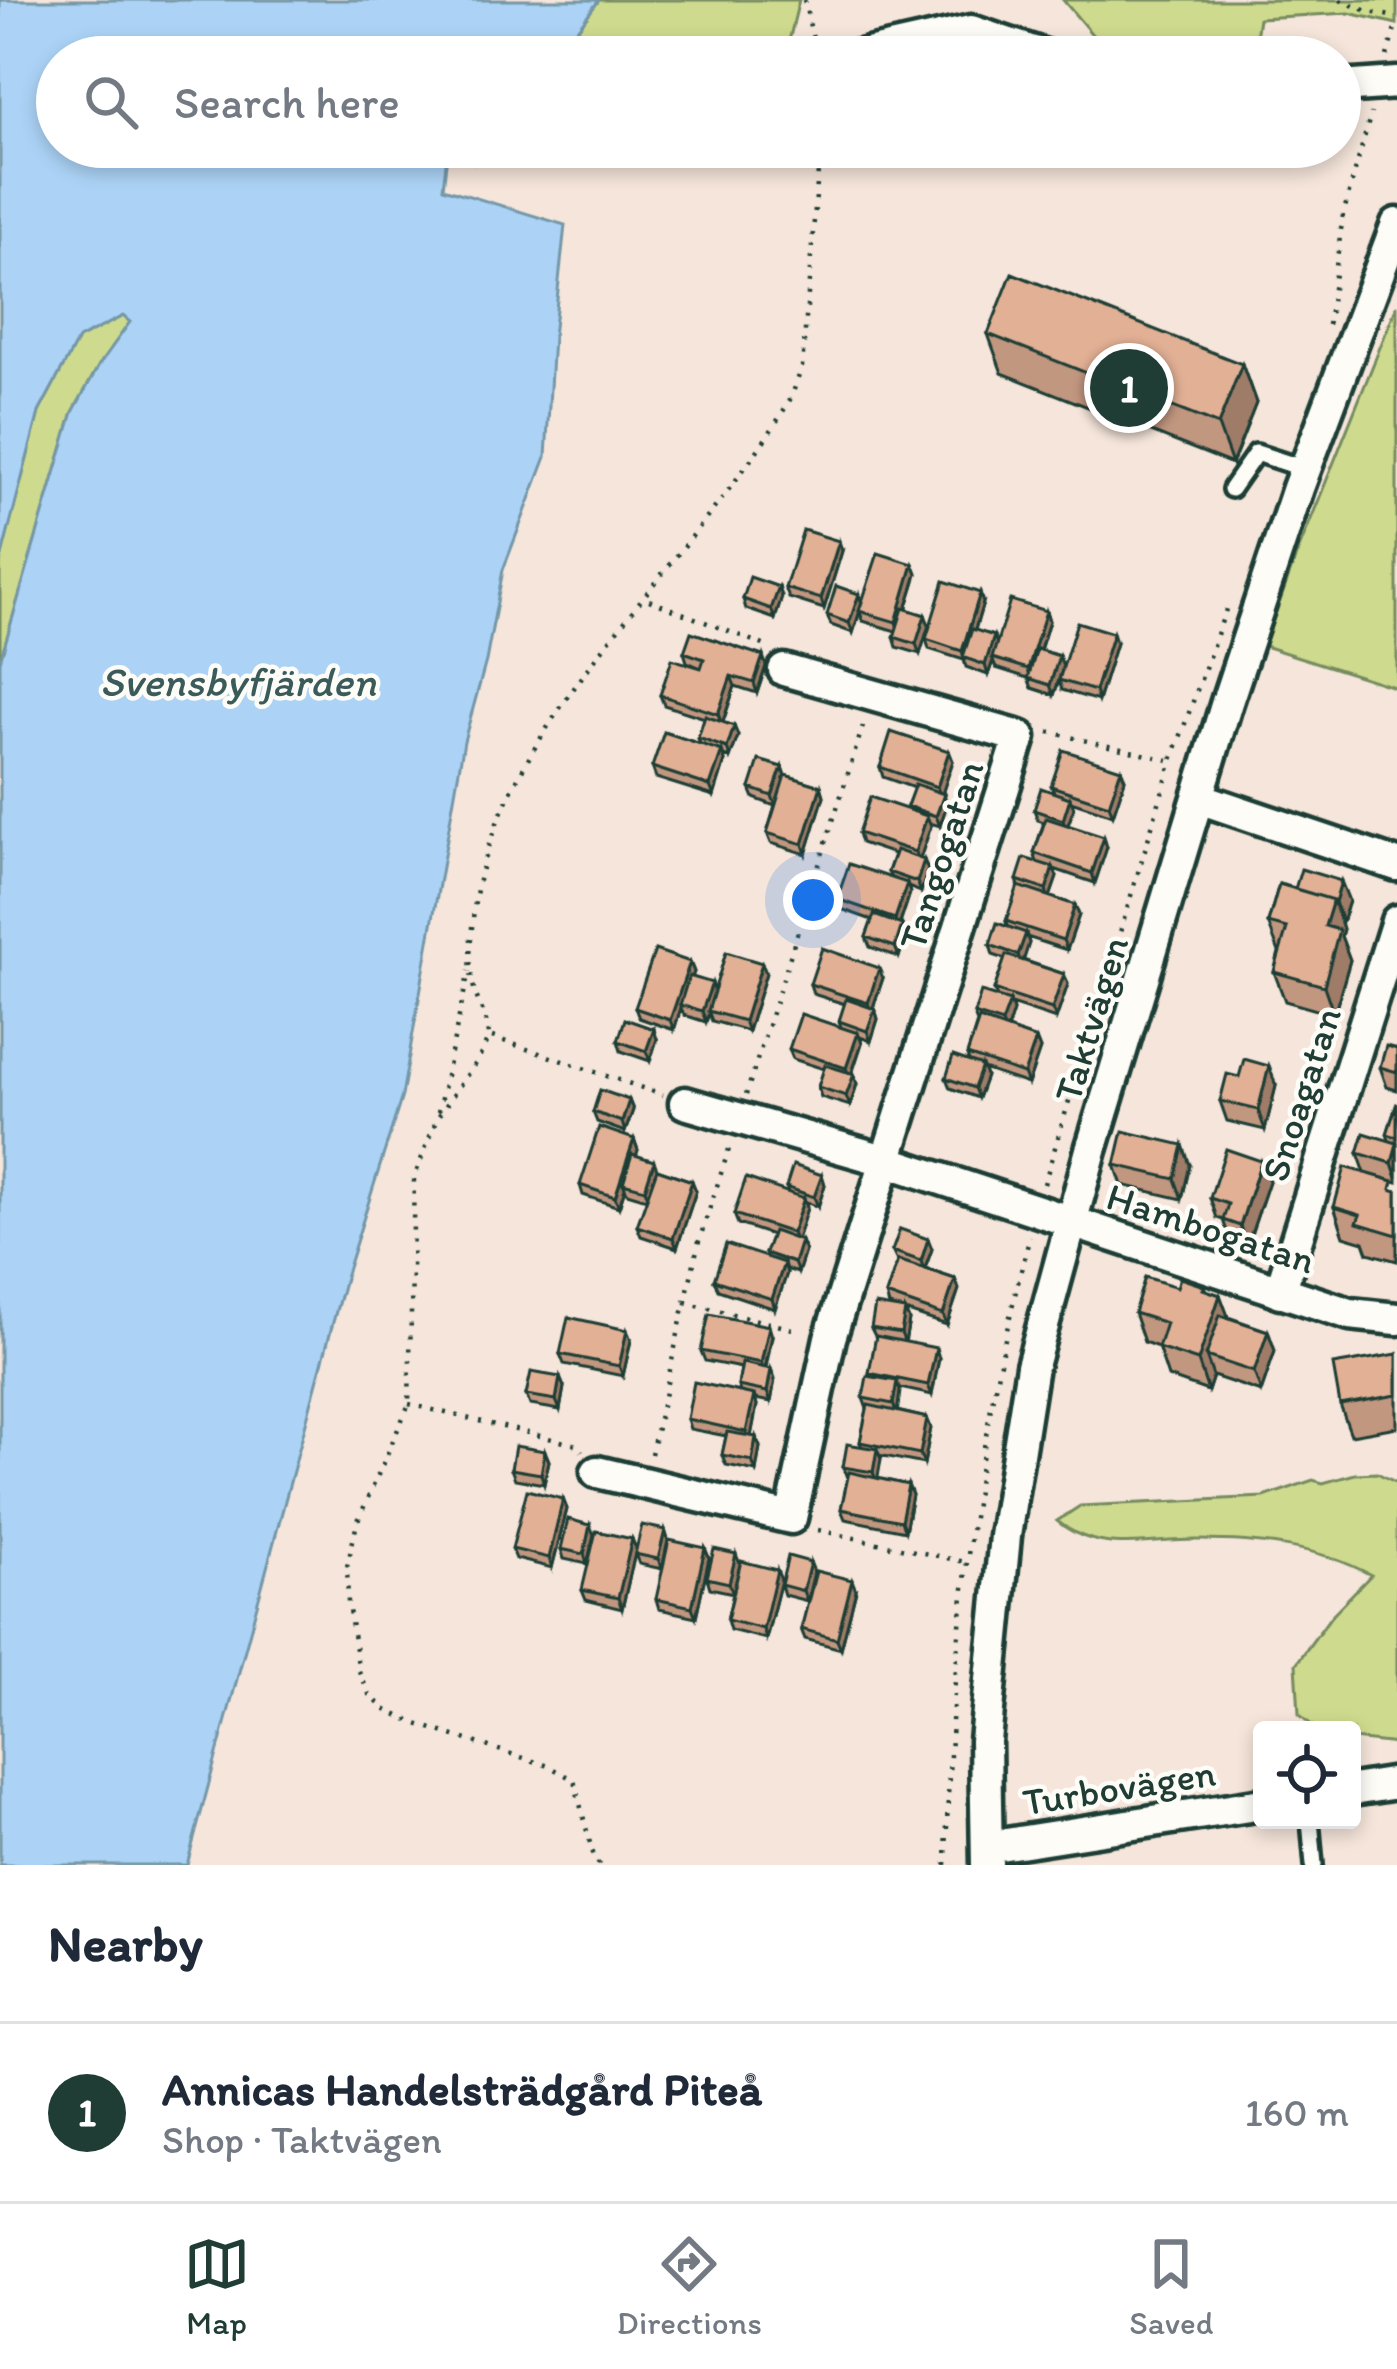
<!DOCTYPE html>
<html lang="en">
<head>
<meta charset="utf-8">
<style>
  body { margin:0; font-family:Itim,sans-serif; background:#f6f6f7; color:#1f2937 }
  .controls { position:absolute; right:36px; bottom:36px; display:grid; overflow:hidden; border-radius:12px; box-shadow:0 6px 18px #0003 }
  .controls button { width:108px; height:108px; display:grid; place-items:center; padding:0; border:0; border-bottom:3px solid #e0e1e3; background:#fff; color:#1f2937; font:60px sans-serif }
  .you { position:absolute; left:813px; top:900px; width:42px; height:42px; margin:-30px; border:9px solid #fff; border-radius:50%; background:#1a73e8; box-shadow:0 0 0 18px #1a73e833 }
  .badge { display:grid; place-items:center; width:78px; height:78px; border-radius:50%; background:#1f3d34; color:#fff; font-size:39px; font-weight:700 }
  .pin { position:absolute; translate:-50% -50%; border:6px solid #fff; box-shadow:0 3px 12px #0006 }
  .list { margin:0; padding:0; list-style:none }
  h2 { display:flex; justify-content:space-between; align-items:center; height:156px; margin:0; padding:0 48px; font-size:51px }
  h2 small { font-size:39px; font-weight:400; color:#747a83 }
  .list li { display:grid; grid-template-columns:78px 1fr auto; gap:36px; align-items:center; box-sizing:border-box; height:180px; padding:0 48px; border-top:3px solid #e0e1e3 }
  .list b { display:block; font-size:45px; white-space:nowrap }
  .list p { margin:0; font-size:39px; white-space:nowrap; color:#747a83 }
  .list em { font-size:39px; font-style:normal; color:#747a83 }
  .icon { flex:none; width:66px; height:66px; fill:none; stroke:currentColor; stroke-width:2; stroke-linecap:round; stroke-linejoin:round }
  .map { position:relative; flex:none; width:1397px; height:1865px; overflow:hidden }
  .search { position:absolute; background:#fff; box-shadow:0 6px 18px #0003; left:36px; right:36px; top:36px; height:132px; display:flex; align-items:center; gap:30px; box-sizing:border-box; padding:0 42px; border-radius:66px; color:#747a83; font-size:45px }
  .sheet { height:336px; background:#fff }
  nav { display:flex; justify-content:space-around; align-items:center; box-sizing:border-box; height:168px; border-top:3px solid #e0e1e3; background:#fff; font-size:33px; color:#747a83 }
  nav a { display:grid; justify-items:center; gap:6px }
  nav .on { color:#1f3d34 }
  .map>svg:first-child { display:block }
</style>
</head>
<body>
<div class="map">
<svg width="1397" height="1865" viewBox="0 0 1397 1865">
  <rect width="100%" height="100%" fill="#f5e5da"/>
  <filter id="ink" filterUnits="userSpaceOnUse"><feTurbulence type="fractalNoise" baseFrequency=".00833" numOctaves="2"/><feDisplacementMap in="SourceGraphic" scale="24" xChannelSelector="R" yChannelSelector="G"/><feConvolveMatrix kernelMatrix="1 2 1 2 8 2 1 2 1" color-interpolation-filters="sRGB"/></filter>
  <g filter="url(#ink)">
    <path fill="#ceda8d" stroke="#768c60" stroke-width="3" d="M599,0H799L788,45L778,57H571L560,52Z
      M1063,0H1397V24L1349,13L1259,18L1253,57H1111Z
      M1397,305V688L1264,646L1295,559Z
      M123,316L131,322L99,365L73,412L0,661V563L39,412L78,339Z
      M1377,1473L1397,1483V1744L1352,1739V1730H1317L1299,1714L1296,1664L1331,1616L1371,1575C1317,1546 1260,1540 1199,1540C1148,1539 1101,1557 1057,1521L1080,1506L1264,1497L1313,1480L1323,1483L1355,1474Z"/>
    <path fill="#acd3f6" stroke="#7497a8" stroke-width="3" d="M0,0H599L556,57H57V147H456L447,155L443,188L565,225L553,337L546,457L503,570L486,661L464,741L402,1096L346,1274L187,1865H0V661L73,412L99,365L130,322L123,316L78,339L39,412L0,563Z"/>
    <g fill="none" stroke-linecap="round" stroke-linejoin="round">
      <defs>
        <path id="lane" d="M1231,489L1256,453L1305,469
          M1310,1820L1314,1865"/>
        <path id="street" d="M855,57L971,31L1048,57
          M1340,87L1397,83
          M1199,798L1397,865
          M685,1103L884,1160L1350,1314L1397,1319
          M1280,1292L1397,921
          M597,1472L791,1518L830,1338L1020,737L784,670
          M1352,1790L1397,1783
          M987,1847L1262,1804
          M987,1865L985,1741L1005,1536L1032,1366L1091,1150L1227,702L1298,488L1397,224"/>
      </defs>
      <use href="#lane" stroke="#1f3d34" stroke-width="24"/>
      <use href="#street" stroke="#1f3d34" stroke-width="39"/>
      <path stroke="#1f3d34" stroke-width="4.5" stroke-dasharray="3 9" stroke-linecap="butt" d="M804,0L817,57
        M1340,0L1369,12L1397,17
        M1387,56L1397,22
        M474,163L517,147
        M1328,325L1343,215L1371,113
        M649,600L766,646
        M1049,732L1173,761
        M492,1037L663,1095
        M746,1095L864,723
        M438,1112L469,971
        M1044,1184L1172,760L1229,601
        M685,1302L801,1331
        M409,1404L577,1445L582,1451
        M651,1454L699,1241L730,1146
        M818,1530L965,1562
        M599,1865L592,1851L574,1780L549,1766L417,1724L384,1709L369,1694L359,1671L348,1604L347,1567L357,1523L409,1404L414,1178L437,1118L479,1058L489,1036C488,1020 480,1008 475,992C468,970 470,942 473,919C489,731 699,558 791,398L802,367L820,147
        M946,1865C950,1653 975,1441 1030,1236"/>
      <use href="#lane" stroke="#fdfcf7" stroke-width="15"/>
      <use href="#street" stroke="#fdfcf7" stroke-width="30"/>
    </g>
    <path fill="#c29780" stroke="#1f3d34" stroke-width="3" d="M988,334L1242,364L1256,403L1232,464L1002,373Z
      M842,551L824,609L789,598L785,588Z
      M913,564L917,574L906,609L925,615L929,625L920,654L897,647L894,637L896,631L863,621L860,612L853,633L831,625L827,615L859,594L862,603Z
      M779,587L782,597L775,619L746,609L743,599Z
      M983,603L975,630L997,643L1046,611L1049,621L1040,650L1059,656L1063,666L1116,643L1098,701L1062,690L1059,680L1054,695L1032,688L1028,678L996,668L993,661L988,675L966,667L964,660L929,649L926,639Z
      M684,652L763,656L766,666L757,693L735,686L723,722L734,726L738,736L730,758L723,756L725,761L714,796L656,778L652,767L700,744L698,738L705,718L664,705L660,695L701,668L687,662Z
      M949,751L953,761L942,793L947,804L940,826L930,823L931,826L920,858L924,860L928,870L921,892L908,887L910,893L900,924L902,925L906,935L899,957L870,947L866,937L872,920L841,909L837,899L891,878L888,872L894,854L861,843L858,833L909,810L907,806L914,788L883,777L880,767Z
      M782,767L785,775L821,786L824,796L806,854L771,843L767,833L775,806L754,798L750,788Z
      M1121,769L1125,779L1113,815L1071,801L1074,808L1068,825L1107,847L1095,883L1054,869L1057,877L1050,897L1075,905L1079,915L1067,950L1027,937L1029,943L1023,960L1064,974L1068,984L1056,1019L1011,1004L1013,1011L1007,1029L1036,1039L1040,1049L1028,1084L983,1069L986,1076L978,1098L950,1088L946,1078L969,1062L967,1055L977,1023L974,1014L997,997L994,990L1005,959L993,955L990,945L1007,927L1006,921L1019,886L1017,880L1037,862L1034,853L1044,822L1038,820L1034,810L1054,792L1051,786Z
      M1279,884L1349,901L1342,922H1341L1343,929L1341,936L1350,960L1334,1015L1285,1001L1274,972L1279,952L1268,923Z
      M690,962L694,972L692,977L714,991L766,973L748,1031L712,1021L709,1013L706,1022L684,1015L681,1008L674,1030L639,1018L635,1008Z
      M883,978L873,1008L875,1009L878,1019L871,1041L860,1037L862,1043L852,1074L857,1084L850,1106L821,1097L818,1087L824,1069L793,1059L789,1049L841,1027L839,1021L845,1004L813,994L810,984Z
      M657,1039L650,1061L621,1051L618,1041Z
      M1397,1049V1090L1387,1087L1380,1067Z
      M1276,1086L1265,1130L1227,1121L1220,1101Z
      M629,1100L633,1110L625,1132L597,1122L593,1112Z
      M1397,1103V1182L1365,1173L1358,1153L1389,1140L1387,1134Z
      M634,1139L638,1150L636,1155L657,1169L692,1181L696,1191L677,1248L641,1236L637,1226L647,1199L627,1193L625,1188L619,1207L583,1195L580,1185Z
      M1261,1161L1269,1181L1247,1246L1230,1240L1223,1220L1217,1218L1210,1198Z
      M1115,1165H1190L1182,1199L1122,1185Z
      M822,1175L825,1185L818,1207L806,1202L807,1208L797,1239L801,1241L805,1251L798,1273L786,1269L787,1273L775,1309L718,1290L714,1280L767,1258L765,1253L772,1235L738,1224L734,1214L788,1192L786,1187Z
      M1397,1191V1261L1368,1253L1364,1242L1344,1236L1334,1207Z
      M928,1239L932,1249L925,1269L955,1279L959,1289L947,1325L905,1311L909,1320L905,1342L939,1358L932,1395L900,1388L897,1411L927,1418L931,1428L924,1464L879,1455L881,1459L877,1478L908,1485L912,1495L905,1531L845,1519L841,1509L848,1477L843,1467L862,1447L860,1442L867,1409L863,1398L870,1376L869,1373L876,1338L871,1328L900,1309L889,1306L886,1295L897,1261L892,1251Z
      M1204,1286L1205,1290L1220,1295L1228,1317L1268,1331L1275,1351L1261,1392L1213,1376L1208,1391L1168,1377L1158,1347L1144,1342L1134,1313L1177,1287Z
      M772,1336L766,1368L771,1369L775,1379L771,1402L755,1399L757,1405L751,1436L756,1437L760,1447L756,1471L726,1465L722,1455L726,1436L690,1429L687,1419L740,1392L738,1386L741,1368L705,1361L701,1351Z
      M631,1340L623,1376L564,1364L560,1354Z
      M1397,1354V1427L1351,1435L1340,1405Z
      M564,1387L560,1410L530,1405L526,1395Z
      M545,1451L549,1461L544,1484L515,1479L511,1469Z
      M563,1499L567,1509L552,1568L516,1559L512,1549Z
      M590,1525L587,1564L564,1559L561,1549Z
      M665,1530L668,1540L662,1569L639,1564L635,1554Z
      M632,1539L636,1549L622,1609L586,1600L582,1590Z
      M705,1548L709,1558L696,1617L659,1609L656,1599Z
      M810,1562L814,1572L807,1601L784,1595L781,1585Z
      M740,1564L781,1580L766,1639L730,1630L727,1620L733,1593L710,1588L707,1578Z
      M856,1590L841,1649L805,1639L801,1629Z"/>
    <path fill="#9e7b68" stroke="#1f3d34" stroke-width="3" d="M1242,364L1256,403L1232,464L1218,425Z
      M839,541L842,551L824,609L821,599Z
      M913,564L917,574L899,632L896,622Z
      M779,587L782,597L775,619L771,609Z
      M980,593L983,603L965,661L962,651Z
      M859,594L862,604L853,633L849,623Z
      M1046,611L1049,621L1031,679L1028,669Z
      M925,615L929,625L920,654L916,644Z
      M1113,633L1116,643L1098,701L1095,691Z
      M994,636L998,646L988,675L985,665Z
      M763,656L766,666L757,693L754,683Z
      M1059,656L1063,667L1054,695L1050,685Z
      M731,676L735,686L722,724L718,714Z
      M734,726L738,736L730,758L727,748Z
      M722,751L725,761L714,796L710,786Z
      M949,751L953,761L941,797L937,787Z
      M782,767L785,777L776,806L772,796Z
      M1121,769L1125,779L1113,815L1109,805Z
      M821,786L824,796L806,854L803,844Z
      M944,794L947,804L940,826L936,816Z
      M1070,798L1074,808L1066,830L1063,820Z
      M927,816L931,826L919,862L915,852Z
      M1104,837L1107,847L1095,883L1092,873Z
      M924,860L928,870L921,892L917,882Z
      M1053,867L1057,877L1049,900L1046,890Z
      M1341,881L1349,901L1342,922L1335,902Z
      M907,883L910,893L898,929L895,919Z
      M1333,900L1343,929L1341,936L1350,960L1334,1015L1324,986L1325,926Z
      M1075,905L1079,915L1067,950L1063,940Z
      M902,925L906,935L899,957L895,947Z
      M1026,933L1029,943L1022,965L1018,955Z
      M690,962L694,972L682,1005H680L681,1008L674,1030L670,1020Z
      M762,963L766,973L748,1031L744,1021Z
      M879,968L883,978L871,1013L868,1003Z
      M1064,974L1068,984L1056,1019L1052,1009Z
      M712,983L715,993L706,1022L702,1011Z
      M1010,1001L1013,1011L1006,1033L1002,1023Z
      M875,1009L878,1019L871,1041L867,1031Z
      M654,1029L657,1039L650,1061L646,1051Z
      M858,1033L862,1043L850,1078L846,1068Z
      M1036,1039L1040,1049L1028,1084L1024,1074Z
      M982,1066L986,1076L978,1098L974,1088Z
      M1269,1066L1276,1086L1265,1130L1258,1110Z
      M854,1074L857,1084L850,1106L846,1096Z
      M629,1100L633,1110L625,1132L622,1122Z
      M634,1139L638,1150L627,1184L623,1183L625,1188L619,1207L615,1197Z
      M1183,1145L1190,1165L1182,1199L1175,1179Z
      M1397,1145V1178L1392,1163Z
      M654,1161L658,1171L649,1200L645,1189Z
      M1261,1161L1269,1181L1247,1246L1240,1226Z
      M822,1175L825,1185L818,1207L814,1197Z
      M692,1181L696,1191L677,1248L673,1238Z
      M804,1198L807,1208L796,1243L792,1233Z
      M928,1239L932,1249L924,1271L921,1261Z
      M801,1241L805,1251L798,1273L794,1263Z
      M784,1263L787,1273L775,1309L772,1299Z
      M955,1279L959,1289L947,1325L943,1315Z
      M1204,1286L1214,1313L1220,1295L1231,1324L1206,1356L1213,1376L1208,1391L1198,1361Z
      M905,1310L909,1320L905,1343L901,1333Z
      M769,1326L772,1336L764,1373L761,1363Z
      M627,1330L631,1340L623,1376L619,1366Z
      M1268,1331L1275,1351L1261,1392L1254,1372Z
      M936,1348L939,1358L932,1395L928,1385Z
      M771,1369L775,1379L771,1402L767,1392Z
      M560,1377L564,1387L560,1410L556,1400Z
      M897,1381L900,1391L897,1414L893,1404Z
      M754,1395L757,1405L750,1442L746,1432Z
      M927,1418L931,1428L924,1464L920,1454Z
      M756,1437L760,1447L756,1471L752,1461Z
      M877,1449L881,1459L877,1483L873,1472Z
      M545,1451L549,1461L544,1484L541,1474Z
      M908,1485L912,1495L905,1531L901,1521Z
      M563,1499L567,1509L552,1568L549,1558Z
      M590,1525L594,1535L587,1564L584,1554Z
      M665,1530L668,1540L662,1569L658,1559Z
      M632,1539L636,1549L622,1609L618,1598Z
      M705,1548L709,1558L696,1617L692,1607Z
      M736,1554L740,1564L733,1593L729,1583Z
      M810,1562L814,1572L807,1601L803,1591Z
      M777,1570L781,1580L766,1639L763,1629Z
      M852,1580L856,1590L841,1649L837,1639Z"/>
    <path fill="#e2b095" stroke="#1f3d34" stroke-width="3" d="M1012,273L1242,364L1218,425L988,334Z
      M803,530L839,541L821,599L785,588Z
      M878,553L913,564L896,622L859,611Z
      M750,577L779,587L771,609L743,599Z
      M944,581L980,593L962,651L926,639Z
      M836,586L859,594L849,623L827,615Z
      M1010,600L1046,611L1028,669L992,658Z
      M903,608L925,615L916,644L894,637Z
      M1077,622L1113,633L1095,691L1059,680Z
      M972,629L994,636L985,665L963,657Z
      M691,632L763,656L754,683L731,676L718,714L660,695L672,659L701,668L704,659L684,652Z
      M1037,649L1059,656L1050,685L1028,678Z
      M705,716L734,726L727,748L698,738Z
      M664,732L722,751L710,786L652,767Z
      M891,732L949,751L937,787L880,767Z
      M1063,750L1121,769L1109,805L1051,786Z
      M759,760L782,767L772,796L750,788Z
      M785,775L821,786L803,844L767,833Z
      M915,784L944,794L936,816L907,806Z
      M1041,788L1070,798L1063,820L1034,810Z
      M870,797L927,816L915,852L858,833Z
      M1046,818L1104,837L1092,873L1034,853Z
      M896,850L924,860L917,882L888,872Z
      M1024,858L1053,867L1046,890L1017,880Z
      M849,864L907,883L895,919L837,899Z
      M1301,869L1341,881L1335,902H1332L1333,900L1295,889Z
      M1279,884L1333,900L1325,926L1339,930L1324,986L1274,972L1287,928L1268,923Z
      M1018,886L1075,905L1063,940L1006,921Z
      M874,915L902,925L895,947L866,937Z
      M997,923L1026,933L1018,955L990,945Z
      M822,948L879,968L868,1003L810,984Z
      M655,950L690,962L670,1020L635,1008Z
      M726,952L762,963L744,1021L708,1011Z
      M1006,955L1064,974L1052,1009L994,990Z
      M689,976L712,983L702,1011L680,1005Z
      M981,992L1010,1001L1002,1023L974,1014Z
      M846,999L875,1009L867,1031L839,1021Z
      M801,1014L858,1033L846,1068L789,1049Z
      M625,1019L654,1029L646,1051L618,1041Z
      M979,1019L1036,1039L1024,1074L967,1055Z
      M1386,1046L1397,1049V1072L1380,1067Z
      M953,1056L982,1066L974,1088L946,1078Z
      M1244,1059L1269,1066L1258,1110L1220,1101L1227,1074L1239,1077Z
      M825,1065L854,1074L846,1096L818,1087Z
      M600,1090L629,1100L622,1122L593,1112Z
      M1397,1103V1137L1387,1134Z
      M599,1127L634,1139L615,1197L580,1185Z
      M1123,1131L1183,1145L1175,1179L1115,1165Z
      M1364,1133L1397,1143L1392,1163L1358,1153Z
      M1226,1149L1261,1161L1240,1226L1223,1220L1228,1204L1210,1198Z
      M632,1154L654,1161L645,1189L623,1183Z
      M793,1165L822,1175L814,1197L786,1187Z
      M1345,1167L1393,1181L1391,1189L1397,1191V1235L1357,1223L1360,1215L1334,1207Z
      M657,1169L692,1181L673,1238L637,1226Z
      M746,1178L804,1198L792,1233L734,1214Z
      M900,1229L928,1239L921,1261L892,1251Z
      M773,1231L801,1241L794,1263L765,1253Z
      M726,1244L784,1263L772,1299L714,1280Z
      M898,1260L955,1279L943,1315L886,1295Z
      M1145,1277L1177,1287L1180,1278L1204,1286L1203,1289L1220,1295L1198,1361L1158,1348L1166,1323L1134,1313Z
      M875,1305L905,1310L901,1333L871,1328Z
      M709,1314L769,1326L761,1363L701,1351Z
      M1220,1315L1268,1331L1254,1372L1206,1356Z
      M568,1317L627,1330L619,1366L560,1354Z
      M876,1336L936,1348L928,1385L869,1373Z
      M1397,1354V1395L1340,1405L1333,1365Z
      M742,1363L771,1369L767,1392L738,1386Z
      M531,1372L560,1377L556,1400L526,1395Z
      M867,1376L897,1381L893,1404L863,1398Z
      M694,1382L754,1395L746,1432L687,1419Z
      M868,1405L927,1418L920,1454L860,1442Z
      M727,1432L756,1437L752,1461L722,1455Z
      M847,1444L877,1449L873,1472L843,1467Z
      M515,1446L545,1451L541,1474L511,1469Z
      M849,1472L908,1485L901,1521L841,1509Z
      M527,1490L563,1499L549,1558L512,1549Z
      M568,1519L590,1525L584,1554L561,1549Z
      M642,1525L665,1530L658,1559L635,1554Z
      M596,1531L632,1539L618,1598L582,1590Z
      M669,1540L705,1548L692,1607L656,1599Z
      M714,1549L736,1554L729,1583L707,1578Z
      M788,1556L810,1562L803,1591L781,1585Z
      M741,1561L777,1570L763,1629L727,1620Z
      M816,1571L852,1580L837,1639L801,1629Z"/>
  </g>
  <g text-anchor="middle" dominant-baseline="central" stroke-width="9" stroke-linejoin="round" paint-order="stroke">
    <g font-size="39" fill="#1f3d34" stroke="#fdfcf7">
      <text transform="translate(941 855) rotate(-72)">Tangogatan</text>
      <text transform="translate(1091 1019) rotate(-73)">Taktvägen</text>
      <text transform="translate(1301 1094) rotate(-72)">Snoagatan</text>
      <text transform="translate(1211 1228) rotate(18)">Hambogatan</text>
      <text transform="translate(1119 1787) rotate(-9)">Turbovägen</text>
    </g>
    <g font-size="42" font-style="italic" fill="#3b5b5b" stroke="#fdfcf7">
      <text x="238" y="681">Svensbyfjärden</text>
    </g>
  </g>
</svg>
<div class="controls">
<button><svg class="icon" aria-label="locate" viewBox="0 0 24 24"><circle cx="12" cy="12" r="6"/><path d="M12 2v4M12 18v4M2 12h4M18 12h4"/></svg></button>
</div>
<div class="you"></div>
<div class="pin badge" style="left:1129px;top:388px">1</div>
<div class="search"><svg class="icon" aria-label="search" viewBox="0 0 24 24"><circle cx="10" cy="10" r="6"/><path d="M15 15l6 6"/></svg>Search here</div>
</div>
<section class="sheet">
<h2>Nearby<small></small></h2>
<ul class="list">
<li><span class="badge">1</span><div><b>Annicas Handelsträdgård Piteå</b><p>Shop · Taktvägen</p></div><em>160 m</em></li>
</ul>
</section>
<nav>
<a class="on"><svg class="icon" aria-label="map" viewBox="0 0 24 24"><path d="M3 6l6-2 6 2 6-2v14l-6 2-6-2-6 2zM9 4v14M15 6v14"/></svg>Map</a>
<a><svg class="icon" aria-label="directions" viewBox="0 0 24 24"><path d="M12 3l9 9-9 9-9-9zM9 14v-3h6M13 9l2 2-2 2"/></svg>Directions</a>
<a><svg class="icon" aria-label="saved" viewBox="0 0 24 24"><path d="M7 4h10v16l-5-4-5 4z"/></svg>Saved</a>
</nav>
</body>
</html>
